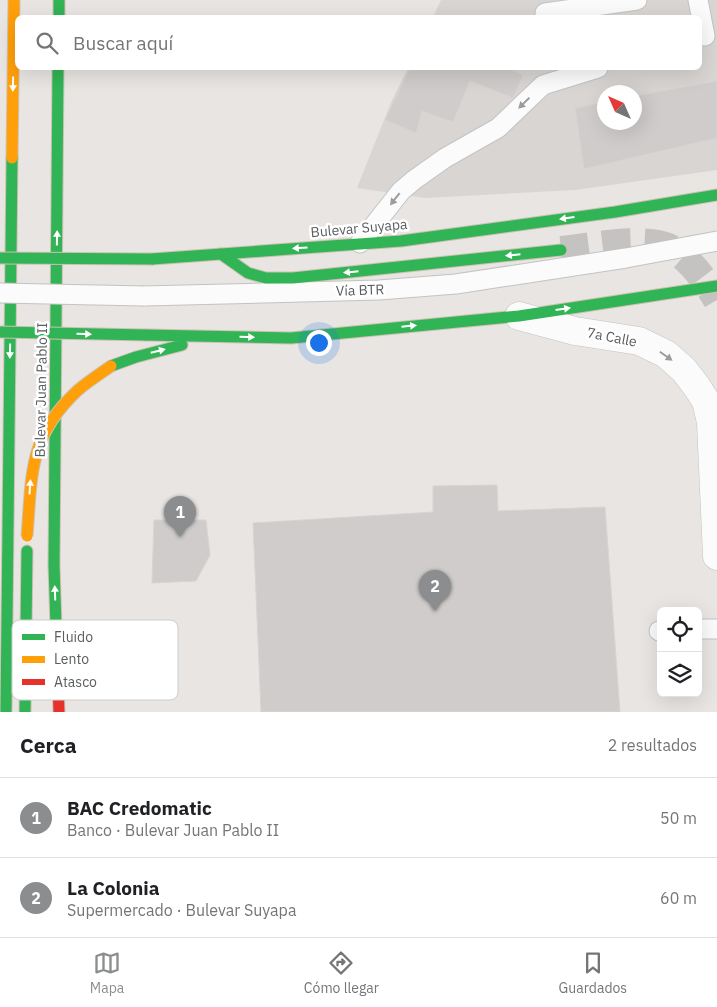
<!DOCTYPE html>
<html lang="es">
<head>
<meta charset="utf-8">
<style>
  body { margin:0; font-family:"IBM Plex Sans",sans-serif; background:#f6f6f6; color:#202124 }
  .controls { position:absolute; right:15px; bottom:15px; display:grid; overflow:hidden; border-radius:8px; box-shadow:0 5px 20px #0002 }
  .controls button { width:45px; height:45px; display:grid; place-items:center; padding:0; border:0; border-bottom:1px solid #e0e0e0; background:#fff; color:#202124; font:25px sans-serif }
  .compass { position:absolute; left:597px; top:85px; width:45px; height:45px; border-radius:50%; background:#fff; box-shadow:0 5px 20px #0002; rotate:315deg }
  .you { position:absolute; left:318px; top:342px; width:18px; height:18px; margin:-12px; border:4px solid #fff; border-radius:50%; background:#1a73e8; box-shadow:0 0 0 8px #1a73e833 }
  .badge { display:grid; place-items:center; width:32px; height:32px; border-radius:50%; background:#8b8d8e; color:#fff; font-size:16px; font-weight:700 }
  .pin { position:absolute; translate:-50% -41px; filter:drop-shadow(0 1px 2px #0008) }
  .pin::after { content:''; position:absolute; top:26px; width:18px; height:15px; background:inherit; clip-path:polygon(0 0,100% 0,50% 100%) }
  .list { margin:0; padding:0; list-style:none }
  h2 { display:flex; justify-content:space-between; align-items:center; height:65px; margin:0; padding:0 20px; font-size:21px }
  h2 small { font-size:16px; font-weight:400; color:#757577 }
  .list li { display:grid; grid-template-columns:32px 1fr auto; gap:15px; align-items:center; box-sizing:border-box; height:80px; padding:0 20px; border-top:1px solid #e0e0e0 }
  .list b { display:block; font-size:19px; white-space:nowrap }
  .list p { margin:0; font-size:16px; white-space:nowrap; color:#757577 }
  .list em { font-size:16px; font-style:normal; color:#757577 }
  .icon { flex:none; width:28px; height:28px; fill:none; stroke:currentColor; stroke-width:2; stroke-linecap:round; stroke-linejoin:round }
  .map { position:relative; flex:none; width:717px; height:712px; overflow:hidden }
  .search { position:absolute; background:#fff; box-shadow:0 5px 20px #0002; left:15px; right:15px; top:15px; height:55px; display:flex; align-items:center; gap:12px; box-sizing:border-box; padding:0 18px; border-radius:8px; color:#757577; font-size:19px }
  .sheet { height:225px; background:#fff }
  nav { display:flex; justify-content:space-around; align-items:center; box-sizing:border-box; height:70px; border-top:1px solid #e0e0e0; background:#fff; font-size:14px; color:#757577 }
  nav a { display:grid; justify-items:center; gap:2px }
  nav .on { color:#8b8d8e }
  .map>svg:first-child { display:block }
</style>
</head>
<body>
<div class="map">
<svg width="717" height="712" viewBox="0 0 717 712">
  <rect width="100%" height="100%" fill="#e8e5e2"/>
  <path fill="#d8d5d3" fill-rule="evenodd" d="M441,0H717V170L575,190L425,198L357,188L392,100L408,68H700V18L433,17ZM604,92H634V122H604Z"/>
  <path fill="#cfcccb" stroke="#d7d4d2" d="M410,68H508L523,75L513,98L470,81L453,122L422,111L416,133L385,120Z
    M717,81V138L584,169L575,108L604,102V122H634V96Z
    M497,485L498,511L605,507L620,712H261L253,523L433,512V486Z
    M154,520H206L210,555L196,581L152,583Z"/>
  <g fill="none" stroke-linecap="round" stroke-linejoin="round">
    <path stroke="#c4c3c2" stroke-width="28" stroke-dasharray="28 14" stroke-linecap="butt" d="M561,250C590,247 642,236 668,247C688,256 706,281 717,300"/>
    <defs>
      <path id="lane" d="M698,0L705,36
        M545,13L637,0
        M360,243L401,191L414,180L445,158L498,128L543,85L598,68
        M144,296L379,290L456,284L626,258L717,241
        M698,629H717
        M659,631H661"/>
      <path id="street" d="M519,316L575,331L639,341L666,354L684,370L697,387L706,401L711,422L717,556"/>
      <path id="fast" d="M59,0V18
        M221,254L248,273L266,278H293L561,250
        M152,259L401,241L615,212L717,195
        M146,335L291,338L519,316L717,286
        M111,366L136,357L182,345
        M56,626L54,565L58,68
        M6,712L12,158
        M25,712L27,551"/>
      <path id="slow" d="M12,158L14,0"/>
      <path id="jam" d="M56,626L59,712"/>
    </defs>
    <use href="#lane" stroke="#c2c3c2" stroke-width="21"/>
    <use href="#street" stroke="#c2c3c2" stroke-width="29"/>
    <use href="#fast" stroke="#cec1b2" stroke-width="13"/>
    <use href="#slow" stroke="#cec1b2" stroke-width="13"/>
    <use href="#jam" stroke="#cec1b2" stroke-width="13"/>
    <use href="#lane" stroke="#fcfbfb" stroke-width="19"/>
    <use href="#street" stroke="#fcfbfb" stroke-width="28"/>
    <use href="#fast" stroke="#30b455" stroke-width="11"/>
    <use href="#slow" stroke="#ff9f0a" stroke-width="11"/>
    <use href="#jam" stroke="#e5322d" stroke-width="11"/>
    <defs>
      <path id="lane-bridge" d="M0,293L144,296"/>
      <path id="fast-bridge" d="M0,258L152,259
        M0,332L146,335"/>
      <path id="slow-bridge" d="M27,536C32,475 28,437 77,391C87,382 100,374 111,366"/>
    </defs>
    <use href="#lane-bridge" stroke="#c2c3c2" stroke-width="21" stroke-linecap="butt"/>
    <use href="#fast-bridge" stroke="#cec1b2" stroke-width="13" stroke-linecap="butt"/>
    <use href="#slow-bridge" stroke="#cec1b2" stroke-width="13" stroke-linecap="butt"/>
    <use href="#lane-bridge" stroke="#fcfbfb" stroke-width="19"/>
    <use href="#fast-bridge" stroke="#30b455" stroke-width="11"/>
    <use href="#slow-bridge" stroke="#ff9f0a" stroke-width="11"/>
  </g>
  <defs><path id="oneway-solid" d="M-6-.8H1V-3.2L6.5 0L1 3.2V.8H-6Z" transform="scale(1.25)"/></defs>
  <g fill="#fff">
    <use href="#oneway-solid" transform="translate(13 84) rotate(91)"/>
    <use href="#oneway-solid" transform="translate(567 218) rotate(172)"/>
    <use href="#oneway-solid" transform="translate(57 238) rotate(-89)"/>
    <use href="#oneway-solid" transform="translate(300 248) rotate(176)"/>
    <use href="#oneway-solid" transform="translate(513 255) rotate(174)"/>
    <use href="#oneway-solid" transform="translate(351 272) rotate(174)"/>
    <use href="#oneway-solid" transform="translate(563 309) rotate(-8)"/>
    <use href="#oneway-solid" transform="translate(409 326) rotate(-6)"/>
    <use href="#oneway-solid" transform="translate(84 334) rotate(1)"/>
    <use href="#oneway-solid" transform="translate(247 337) rotate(1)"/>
    <use href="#oneway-solid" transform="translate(10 351) rotate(91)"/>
    <use href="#oneway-solid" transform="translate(158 351) rotate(-14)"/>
    <use href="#oneway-solid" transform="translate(30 487) rotate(-86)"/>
    <use href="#oneway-solid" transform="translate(55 593) rotate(-92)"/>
  </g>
  <g fill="#9a9c9e">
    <use href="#oneway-solid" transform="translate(524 103) rotate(136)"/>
    <use href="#oneway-solid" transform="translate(395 199) rotate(128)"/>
    <use href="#oneway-solid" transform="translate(666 356) rotate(35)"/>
  </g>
  <g text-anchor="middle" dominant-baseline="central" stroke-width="5" stroke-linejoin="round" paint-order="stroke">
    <g font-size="14" fill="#595d60" stroke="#fff">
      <text transform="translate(359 228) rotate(-5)">Bulevar Suyapa</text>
      <text transform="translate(360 290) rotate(-2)">Vía BTR</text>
      <text transform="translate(612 337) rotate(11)">7a Calle</text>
      <text transform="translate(41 390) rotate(-89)">Bulevar Juan Pablo II</text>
    </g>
  </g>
  <rect x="12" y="620" width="166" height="80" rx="8" fill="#fff" stroke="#cdcecf" stroke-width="1"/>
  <rect x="22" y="634" width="23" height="6" fill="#30b455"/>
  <rect x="22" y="656" width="23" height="7" fill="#ff9f0a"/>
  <rect x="22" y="679" width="23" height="6" fill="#e5322d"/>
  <g font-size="14" fill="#595d60">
    <text x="54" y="642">Fluido</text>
    <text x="54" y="664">Lento</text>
    <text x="54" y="687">Atasco</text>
  </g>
</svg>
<div class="controls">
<button><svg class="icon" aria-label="locate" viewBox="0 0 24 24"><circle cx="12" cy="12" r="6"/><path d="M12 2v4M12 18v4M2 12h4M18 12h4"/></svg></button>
<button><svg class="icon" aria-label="layers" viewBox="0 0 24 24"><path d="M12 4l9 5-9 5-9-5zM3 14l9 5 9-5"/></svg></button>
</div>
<svg class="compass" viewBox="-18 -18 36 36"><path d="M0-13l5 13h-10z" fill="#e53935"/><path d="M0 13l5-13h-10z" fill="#757577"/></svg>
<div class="you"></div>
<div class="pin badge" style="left:180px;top:537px">1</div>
<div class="pin badge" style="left:435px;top:611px">2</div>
<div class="search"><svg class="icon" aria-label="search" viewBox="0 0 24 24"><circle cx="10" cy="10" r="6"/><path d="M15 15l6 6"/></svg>Buscar aquí</div>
</div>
<section class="sheet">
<h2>Cerca<small>2 resultados</small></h2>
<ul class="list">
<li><span class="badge">1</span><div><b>BAC Credomatic</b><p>Banco · Bulevar Juan Pablo II</p></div><em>50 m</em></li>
<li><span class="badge">2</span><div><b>La Colonia</b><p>Supermercado · Bulevar Suyapa</p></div><em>60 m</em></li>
</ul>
</section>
<nav>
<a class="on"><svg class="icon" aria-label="map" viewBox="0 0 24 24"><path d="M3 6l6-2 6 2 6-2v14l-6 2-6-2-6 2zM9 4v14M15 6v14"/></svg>Mapa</a>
<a><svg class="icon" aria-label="directions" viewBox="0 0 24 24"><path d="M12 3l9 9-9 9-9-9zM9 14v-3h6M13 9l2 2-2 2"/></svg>Cómo llegar</a>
<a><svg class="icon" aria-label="saved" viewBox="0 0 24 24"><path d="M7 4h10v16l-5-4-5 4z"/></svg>Guardados</a>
</nav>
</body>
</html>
